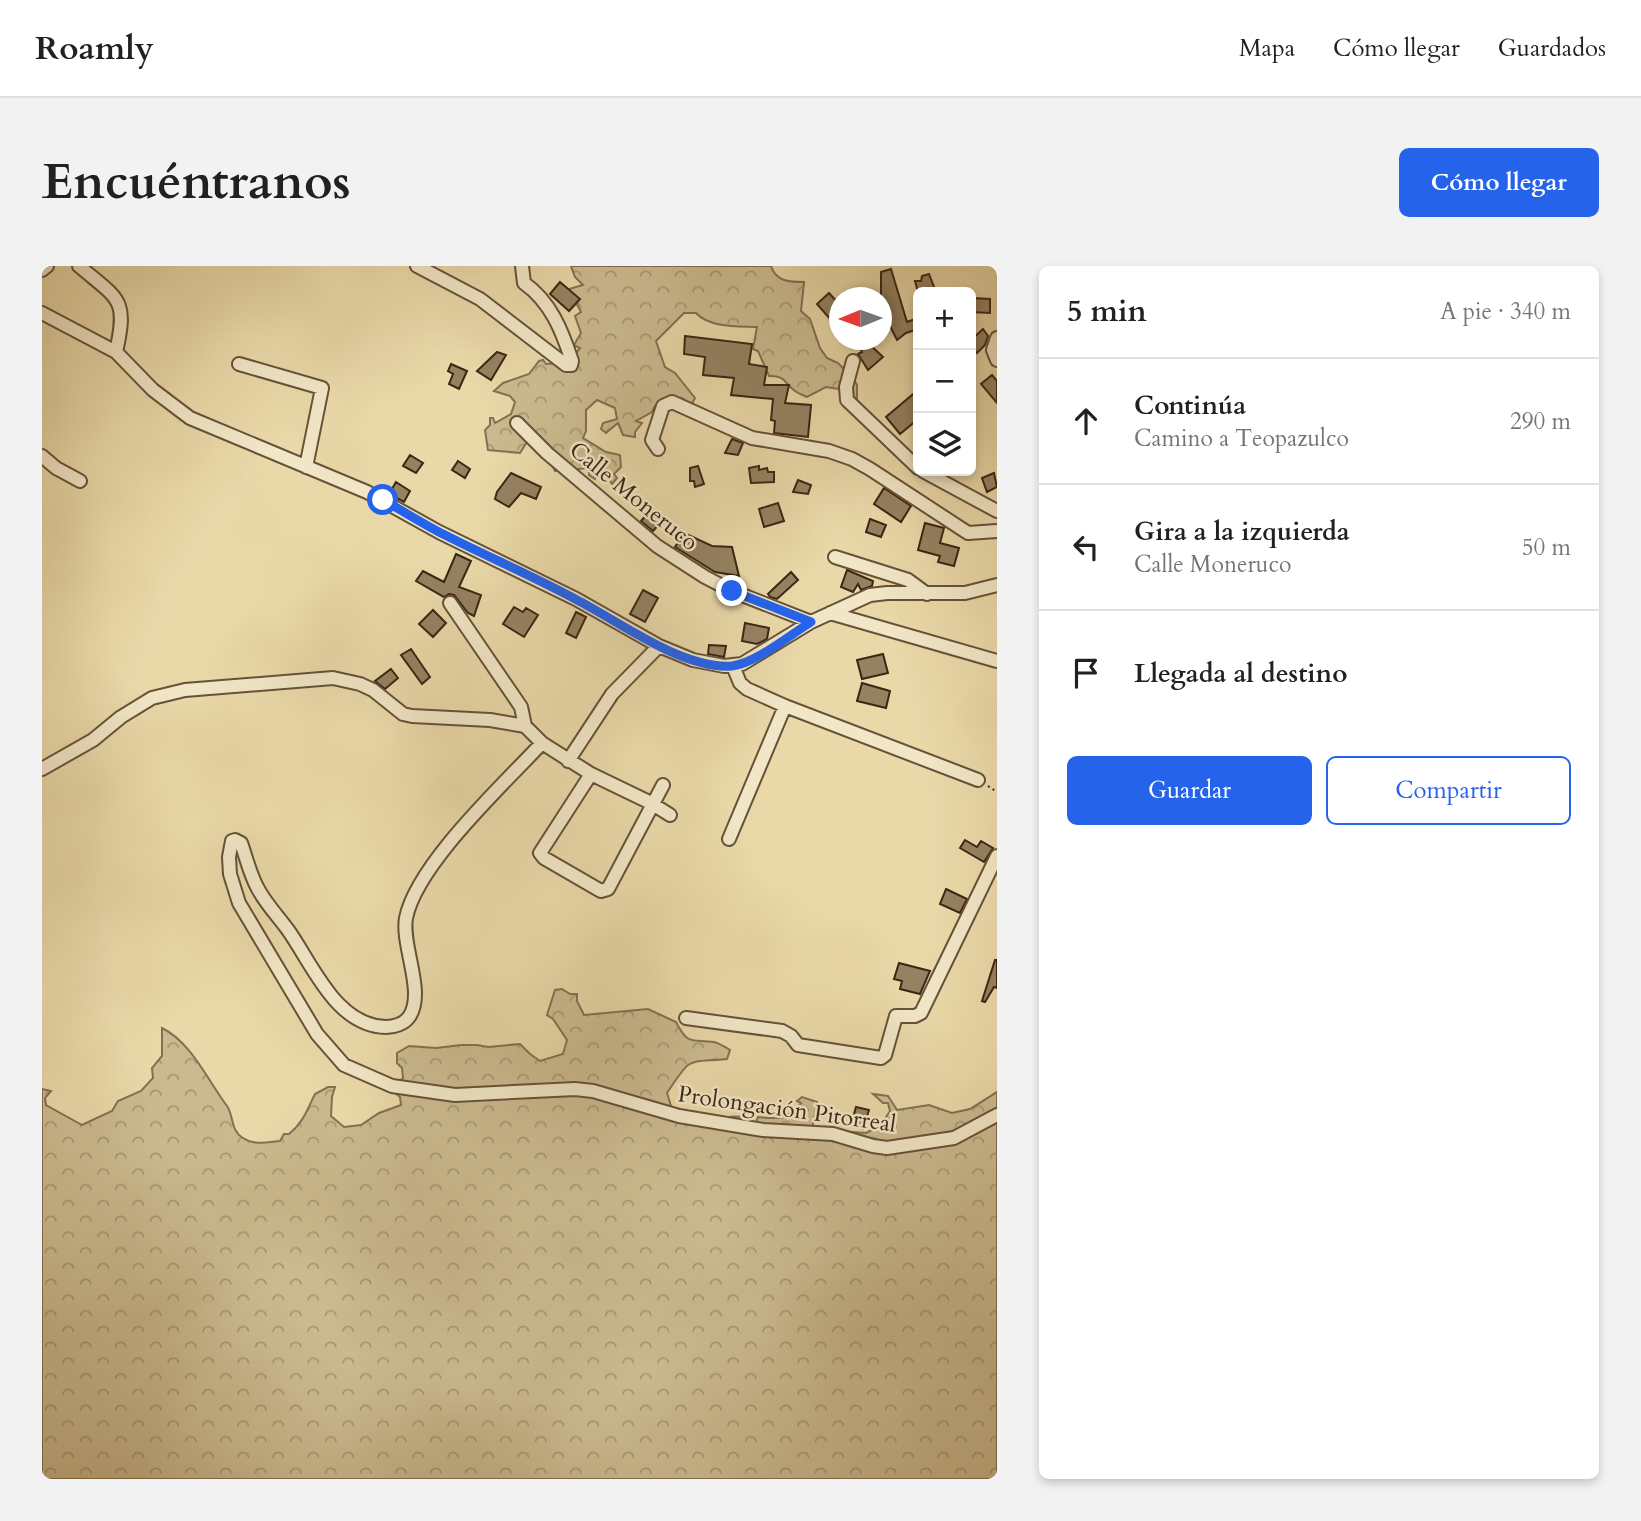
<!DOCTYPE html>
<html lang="es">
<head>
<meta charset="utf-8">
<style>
  body { margin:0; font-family:Cardo,serif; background:#f2f2f2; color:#202124 }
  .controls { position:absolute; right:21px; top:21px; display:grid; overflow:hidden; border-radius:10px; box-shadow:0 4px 10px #0003 }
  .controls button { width:63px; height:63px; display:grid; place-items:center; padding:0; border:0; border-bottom:2px solid #e0e0e0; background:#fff; color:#202124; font:35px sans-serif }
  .compass { position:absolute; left:787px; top:21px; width:63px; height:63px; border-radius:50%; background:#fff; box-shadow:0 4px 10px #0003; rotate:269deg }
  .stop { position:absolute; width:21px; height:21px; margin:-16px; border:5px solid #2563eb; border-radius:50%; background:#fff }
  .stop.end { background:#2563eb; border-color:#fff; box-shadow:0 2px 7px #0008 }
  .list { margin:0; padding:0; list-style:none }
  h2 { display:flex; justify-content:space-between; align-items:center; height:91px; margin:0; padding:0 28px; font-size:30px }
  h2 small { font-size:23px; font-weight:400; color:#757577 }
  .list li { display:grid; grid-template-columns:46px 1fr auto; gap:21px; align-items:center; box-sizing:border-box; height:126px; padding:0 28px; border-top:2px solid #e0e0e0 }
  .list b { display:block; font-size:26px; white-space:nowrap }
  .list p { margin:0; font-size:23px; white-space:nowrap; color:#757577 }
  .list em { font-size:23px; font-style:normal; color:#757577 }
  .actions { display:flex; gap:14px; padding:21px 28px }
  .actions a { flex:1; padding:16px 0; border:2px solid #2563eb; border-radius:10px; text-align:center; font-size:24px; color:#2563eb }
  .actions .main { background:#2563eb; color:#fff }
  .icon { flex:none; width:38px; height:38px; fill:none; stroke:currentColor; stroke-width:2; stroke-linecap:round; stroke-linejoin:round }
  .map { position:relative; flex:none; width:955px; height:1213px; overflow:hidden; border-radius:10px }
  header { display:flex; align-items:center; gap:42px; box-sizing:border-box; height:98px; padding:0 35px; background:#fff; border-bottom:2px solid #e0e0e0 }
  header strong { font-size:33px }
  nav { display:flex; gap:38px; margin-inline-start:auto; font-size:24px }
  .intro { display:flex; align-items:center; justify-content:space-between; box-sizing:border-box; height:168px; padding:0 42px }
  h1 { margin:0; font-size:49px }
  .button { padding:18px 32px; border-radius:10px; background:#2563eb; color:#fff; font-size:24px; font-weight:700 }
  main { display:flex; gap:42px; padding:0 42px }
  aside { flex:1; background:#fff; border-radius:10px; box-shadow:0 4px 10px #0003 }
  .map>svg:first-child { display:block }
</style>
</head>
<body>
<header>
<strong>Roamly</strong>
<nav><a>Mapa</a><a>Cómo llegar</a><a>Guardados</a></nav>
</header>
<div class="intro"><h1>Encuéntranos</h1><a class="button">Cómo llegar</a></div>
<main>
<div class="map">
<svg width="955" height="1213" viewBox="0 0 955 1213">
  <defs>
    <pattern id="forest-crowns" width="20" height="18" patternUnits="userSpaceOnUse" patternTransform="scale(1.75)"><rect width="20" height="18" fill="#cbba8f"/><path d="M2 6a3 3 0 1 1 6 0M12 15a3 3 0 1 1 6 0" fill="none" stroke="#a69774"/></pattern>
  </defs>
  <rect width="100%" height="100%" fill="#e9d8a8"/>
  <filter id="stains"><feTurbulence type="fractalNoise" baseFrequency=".00286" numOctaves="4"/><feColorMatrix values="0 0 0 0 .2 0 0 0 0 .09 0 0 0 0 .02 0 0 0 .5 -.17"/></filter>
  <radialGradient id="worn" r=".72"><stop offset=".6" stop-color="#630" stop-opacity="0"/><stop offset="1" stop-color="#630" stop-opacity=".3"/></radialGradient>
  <path fill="url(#forest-crowns)" stroke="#837052" stroke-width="2" d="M529,0H729C734,16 748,16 762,16L759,45L768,53L778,82L785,92L796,97L812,113L815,119V134L803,137L797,123L784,121L765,131C761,129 757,128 753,125C743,118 743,109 727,110L716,85L711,83L715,61C696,60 668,62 654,47H642L614,75L623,101L633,107L653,132L648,141L613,140L610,146L594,155L600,157L593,166V171L581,169L576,157L564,167L559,163L561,157L575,153L573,142L555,134L544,144V165L541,172L564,186L578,189L579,201L572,208L575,212L570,218L561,204L557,206L553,213L547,209V202L513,205L510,199V190L500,188L485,176L478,187L446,184L443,164L448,159V152H451L453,157L469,148L473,136L468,130L452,125L461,117L487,108L497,95L501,94L504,98L528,96L538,82L532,79L539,67L533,50L539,46L527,23L541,19L533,11Z
    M520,723L528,728H535V735L542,749L606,743L634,756C646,780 650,773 672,776C677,777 683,781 688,784L685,793C642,797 650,790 625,827L630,843C640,846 653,853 664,853C681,855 699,843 713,859L716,851C738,853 744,855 759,837L755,835L760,831L775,836L770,863L824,867L838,860L848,845L846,837H841L831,828L846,830L855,844L887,839L910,847L928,843L955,826V1213H0V823L9,825L3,832L4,839L40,859L70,845L76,835L99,825L111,812L110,802L120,790V762C150,777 166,815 185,840C192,850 188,864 201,872C213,880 226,876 238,875L242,868H247C261,857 265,844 273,828L286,821H293L290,831L289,850L302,861L319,859L337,847L359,839L358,831L353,827L358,822L354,818L361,812L360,802L355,797V787L367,780L394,782L419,779H435L446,781L478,778L488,788L498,795L521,788L525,774L511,753L505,749L513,724Z"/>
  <path fill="#958261" stroke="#3b2514" stroke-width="2" d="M849,3L865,56L876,52V63L864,67L855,74L843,50L839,52V6Z
    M887,8L894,26H876L873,15H879L880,10Z
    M518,16L538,33L527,45L508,28Z
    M787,27L797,38V46L789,54L775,38Z
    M930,32L948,33V47L929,46Z
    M941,63L946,70L943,79L935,87L929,80V74Z
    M643,70L710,78L707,98L725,101L722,119H747L743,137L769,139L766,171L732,167L733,155L729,154L731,133L689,129L692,112L661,109L663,91L642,88Z
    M812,74H823L841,91L826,104L816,88L820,86Z
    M455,86L464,89L449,114L435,105Z
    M409,98L425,105L417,123L407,118L411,108L406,105Z
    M950,109L955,115V137L939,118Z
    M876,124V153L858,168L844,151Z
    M690,173L701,177L696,189L683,187Z
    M368,189L381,197L374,207L361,200Z
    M416,195L428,203L423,212L410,204Z
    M656,200L662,218L653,221L652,215H648V202Z
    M717,200V204L725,202L726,206H732V216L709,217L707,202Z
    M469,207L499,221L494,233L479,227L467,241L453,233L455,226Z
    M952,207L955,221L945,226L940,212Z
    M756,214L769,219L766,228L751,226Z
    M354,216L368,225L362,236L347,228Z
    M842,222L869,240L859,256L832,238Z
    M736,237L742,255L722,261L717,243Z
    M608,245L620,255L611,265L599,255Z
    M828,253L844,259L839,271L824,266Z
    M883,257L902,262L898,277L917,282L912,300L896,296L898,290L876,284Z
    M642,267L670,280L690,281L697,310L673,306L633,281Z
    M414,288L429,295L417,321L439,329L432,350L426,347L412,329L407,328L402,331L374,315L381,305L402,316Z
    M805,304L831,315L830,320L819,324L816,318L811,326L799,321Z
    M749,306L756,314L735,333L728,331L726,328Z
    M601,324L616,332L603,356L588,348Z
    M472,341L481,346L484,342L496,349L482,371L461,358Z
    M391,344L404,357L391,371L377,358Z
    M534,346L544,351L534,372L524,367Z
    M703,357L727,362L725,373L715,378L700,375Z
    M667,379L684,380L682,391L666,388Z
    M369,383L388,411L380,418L359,389Z
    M841,388L846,407L820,413L815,394Z
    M349,403L356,412L343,423L333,415Z
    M820,417L848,425L844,442L815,435Z
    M923,574L935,581L939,575L951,582L942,596L918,582Z
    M904,623L925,633L918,647L898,638Z
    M953,694H955V722L952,721L943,736L940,735Z
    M857,697L888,705L878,728L858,723L860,715L852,713Z
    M814,841L827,844L821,863L809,859Z"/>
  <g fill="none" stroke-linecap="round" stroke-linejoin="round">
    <defs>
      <path id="minor" d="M37,0C77,34 86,32 74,86
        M375,0L438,33L524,99H529L530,95C520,65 509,36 482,17L480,0
        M0,4L5,0
        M0,47L74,86L111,124L148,152L325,226L397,266L534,333L617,380L651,394L682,400L700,398L769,356L828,329L845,327H923L955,319
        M955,72L951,84L955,94
        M811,95L804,121L805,134L876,202
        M197,98L280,122L264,201
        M475,157L505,187L615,280L663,311L690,325L769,356
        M616,183L610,174L621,140L630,136L710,172L787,185L810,193L828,203L926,267L955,265
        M0,190L14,202L38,215
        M881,205L955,245
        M793,291L866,314L885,328
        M408,337L479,441L483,460
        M788,347L955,395
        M691,400L698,417L705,423L743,440L936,514
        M500,477C462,518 375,598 364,652C359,680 384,727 367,751C362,758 352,761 344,761C294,760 271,699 246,664C236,650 223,637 215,621C208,608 204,591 199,577L193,574L190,575L187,591L188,608L197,637L275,768L302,799L350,820L413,829L533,823L551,825L637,850L721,864L791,868L831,880L845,882L912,872L955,849
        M526,495L570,428L617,380
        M0,503L51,474L79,451L110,432L143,424L291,412L318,418L331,424L361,448L370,450L448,454L483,460L500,477L549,508L498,587L502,592L559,625L566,623L621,519
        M549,508L609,537L628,549
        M687,573L743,440
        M644,752L740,765L749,770L756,779L839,792L843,789L854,750H873L879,747L955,590"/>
    </defs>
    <use href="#minor" stroke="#665239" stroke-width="16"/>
    <path stroke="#3b2514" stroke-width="2" stroke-dasharray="2 3.5" stroke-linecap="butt" d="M946,520L955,526"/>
    <use href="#minor" stroke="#f1e6c6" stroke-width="12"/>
  </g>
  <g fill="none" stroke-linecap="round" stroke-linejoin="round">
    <path stroke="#2563eb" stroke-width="9" d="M341,234C361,245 381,258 401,268C446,291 491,310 535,334C578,356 641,404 690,400C714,397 748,369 769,356L690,325"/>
  </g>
  <g text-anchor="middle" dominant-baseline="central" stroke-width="5" stroke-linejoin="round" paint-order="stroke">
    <g font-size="23" fill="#3b2514" stroke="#f1e6c6">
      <text transform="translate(592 230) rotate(39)">Calle Moneruco</text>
      <text transform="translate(745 843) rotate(8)">Prolongación Pitorreal</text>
    </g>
  </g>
  <rect width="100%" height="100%" filter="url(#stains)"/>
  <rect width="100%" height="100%" fill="url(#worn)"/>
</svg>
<div class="controls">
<button>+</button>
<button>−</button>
<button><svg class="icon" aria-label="layers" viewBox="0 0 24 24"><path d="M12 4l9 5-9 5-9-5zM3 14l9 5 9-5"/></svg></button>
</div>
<svg class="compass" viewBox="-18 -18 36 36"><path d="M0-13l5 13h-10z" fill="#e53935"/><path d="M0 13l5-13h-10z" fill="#757577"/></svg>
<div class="stop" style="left:341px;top:234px"></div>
<div class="stop end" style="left:690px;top:325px"></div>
</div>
<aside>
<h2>5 min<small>A pie · 340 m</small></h2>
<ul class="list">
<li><svg class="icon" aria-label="ahead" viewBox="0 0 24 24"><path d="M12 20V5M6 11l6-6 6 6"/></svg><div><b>Continúa</b><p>Camino a Teopazulco</p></div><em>290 m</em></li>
<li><svg class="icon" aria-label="left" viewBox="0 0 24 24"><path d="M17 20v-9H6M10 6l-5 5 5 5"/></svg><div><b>Gira a la izquierda</b><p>Calle Moneruco</p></div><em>50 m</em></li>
<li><svg class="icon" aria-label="arrive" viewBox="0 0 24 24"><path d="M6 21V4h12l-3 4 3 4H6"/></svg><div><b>Llegada al destino</b></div></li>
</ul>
<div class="actions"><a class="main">Guardar</a><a>Compartir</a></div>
</aside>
</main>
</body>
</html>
